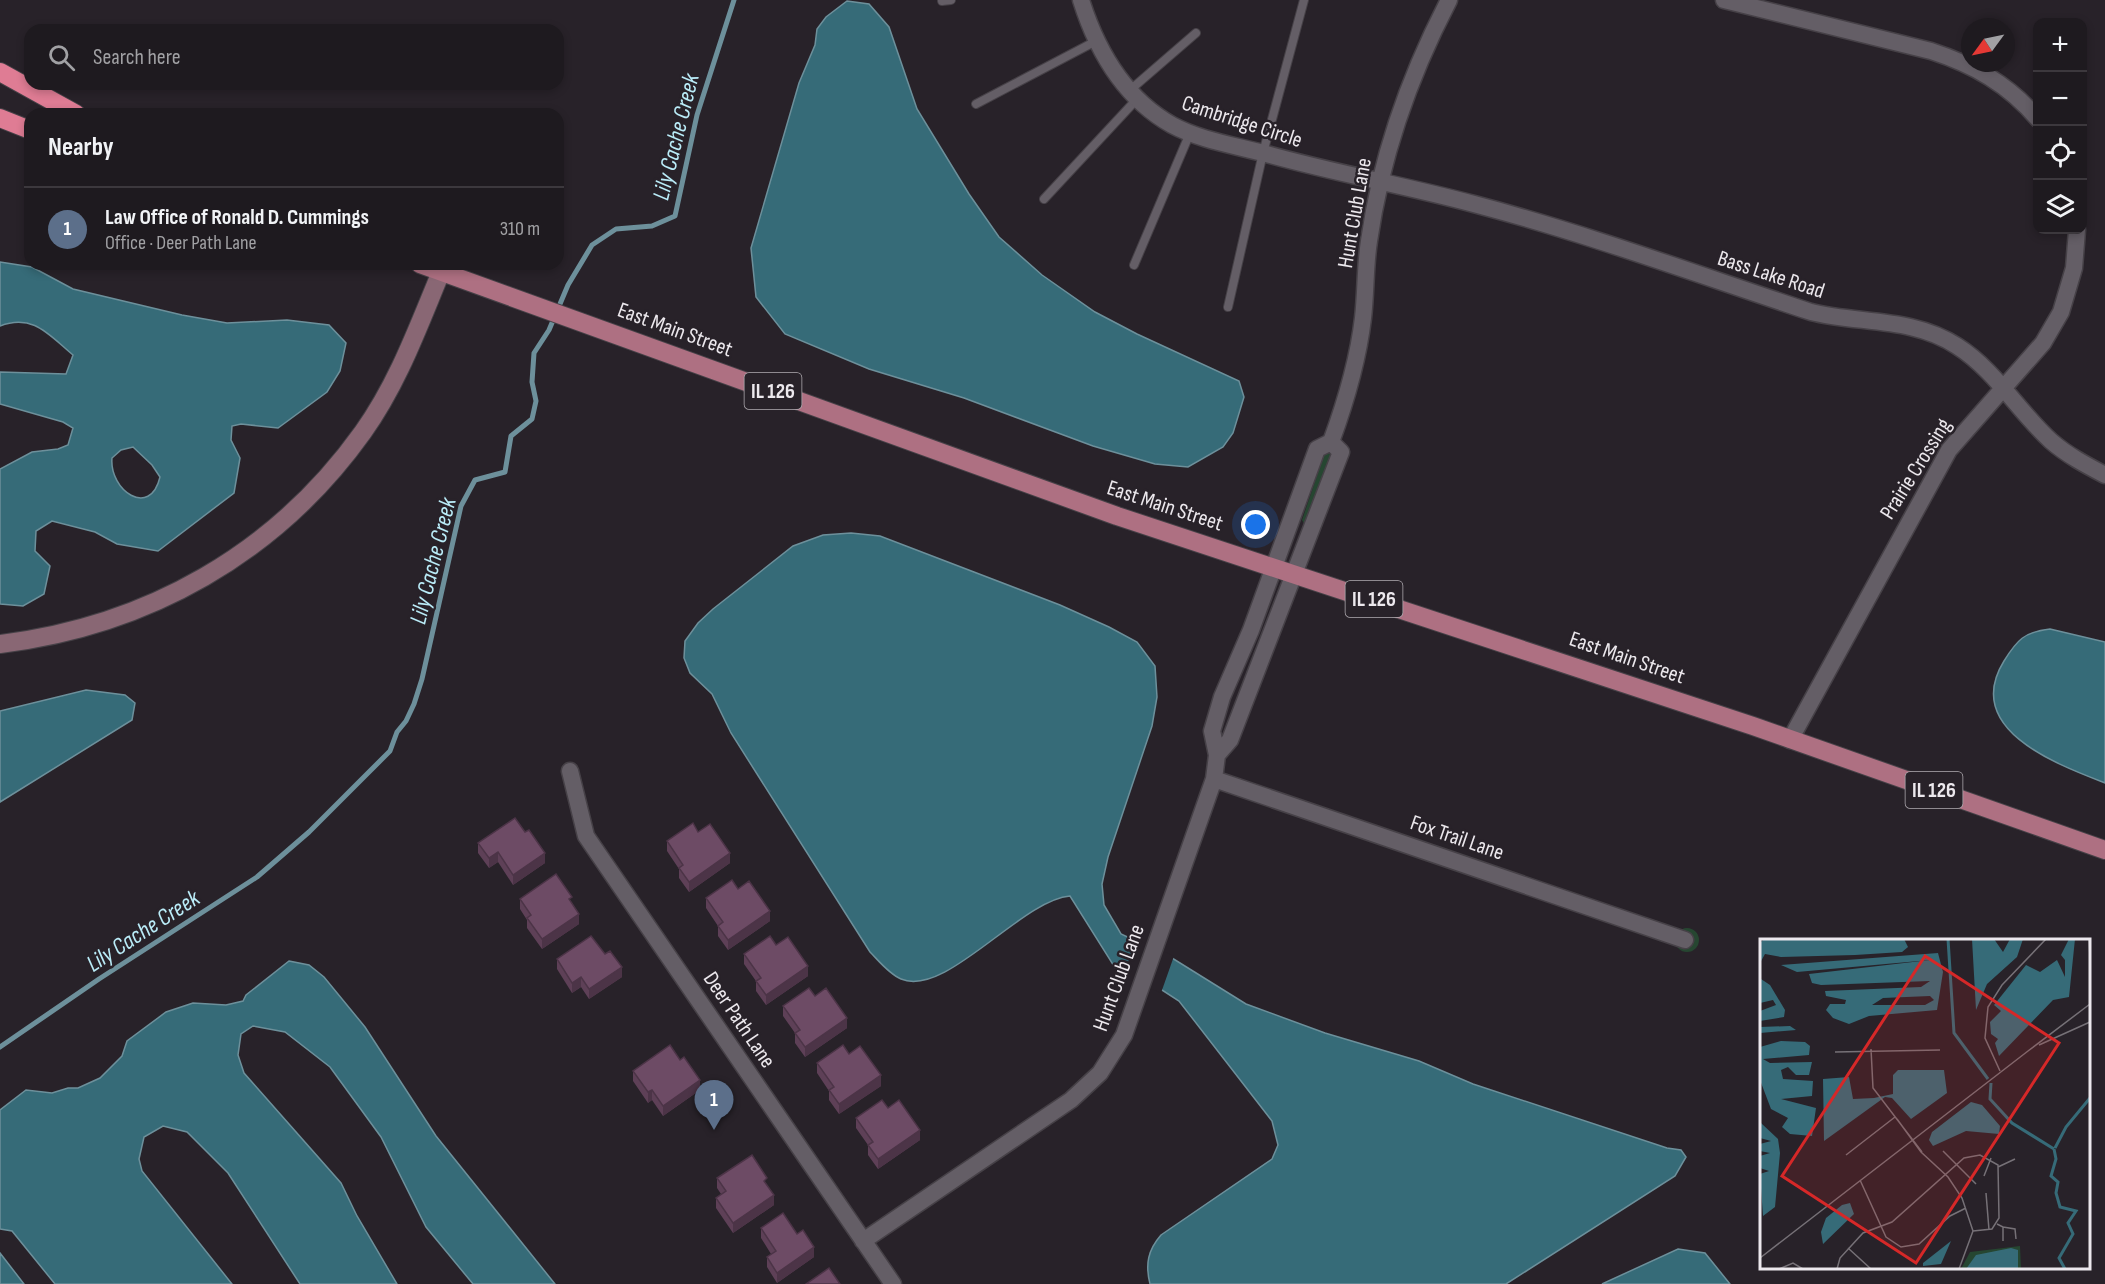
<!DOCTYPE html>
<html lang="en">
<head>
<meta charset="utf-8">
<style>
  body { margin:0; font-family:"Sofia Sans Condensed",sans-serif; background:#2b272c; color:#f1f3f6 }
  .controls { position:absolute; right:18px; top:18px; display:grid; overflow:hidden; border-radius:12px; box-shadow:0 3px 9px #0003 }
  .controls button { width:54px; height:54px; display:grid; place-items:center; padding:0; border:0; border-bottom:2px solid #3c383d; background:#1e1a1f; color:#f1f3f6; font:30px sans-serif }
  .compass { position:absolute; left:1961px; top:18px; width:54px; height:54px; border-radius:50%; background:#1e1a1f; box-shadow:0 3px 9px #0003; rotate:237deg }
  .you { position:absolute; left:1256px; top:525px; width:21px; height:21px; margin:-15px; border:4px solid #fff; border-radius:50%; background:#1a73e8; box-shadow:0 0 0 9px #1a73e833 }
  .badge { display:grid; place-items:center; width:39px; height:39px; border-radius:50%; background:#ea580c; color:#fff; font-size:20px; font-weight:700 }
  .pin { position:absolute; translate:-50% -50px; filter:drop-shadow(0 2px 3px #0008) }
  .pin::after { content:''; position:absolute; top:32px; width:21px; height:18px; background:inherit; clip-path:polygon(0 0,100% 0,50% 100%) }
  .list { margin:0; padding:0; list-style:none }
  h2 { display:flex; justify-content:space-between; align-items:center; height:78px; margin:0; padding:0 24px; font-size:26px }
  h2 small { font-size:20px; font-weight:400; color:#a1a1a4 }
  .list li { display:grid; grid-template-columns:39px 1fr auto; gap:18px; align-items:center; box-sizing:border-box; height:84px; padding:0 24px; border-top:2px solid #3c383d }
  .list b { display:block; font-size:22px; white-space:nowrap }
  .list p { margin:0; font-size:20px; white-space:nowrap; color:#a1a1a4 }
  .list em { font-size:20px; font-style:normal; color:#a1a1a4 }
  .icon { flex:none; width:33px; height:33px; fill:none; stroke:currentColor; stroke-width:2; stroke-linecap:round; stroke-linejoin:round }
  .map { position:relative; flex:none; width:2105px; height:1284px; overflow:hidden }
  .search { position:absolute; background:#1e1a1f; box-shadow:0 3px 9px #0003; left:24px; top:24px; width:540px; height:66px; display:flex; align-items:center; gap:15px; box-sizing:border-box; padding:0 21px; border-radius:18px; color:#a1a1a4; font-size:22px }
  .panel { position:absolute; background:#1e1a1f; box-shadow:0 3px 9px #0003; left:24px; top:108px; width:540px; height:162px; border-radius:18px }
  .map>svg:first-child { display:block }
</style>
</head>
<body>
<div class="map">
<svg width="2105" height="1284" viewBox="0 0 2105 1284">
  <rect width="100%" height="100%" fill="#282229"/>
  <path fill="#264631" d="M1328,452L1332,455L1305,525L1302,520L1324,455Z
    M1675 940a12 12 0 1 1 24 0a12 12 0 1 1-24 0Z"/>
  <path fill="#366b78" stroke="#6d909b" stroke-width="1.5" fill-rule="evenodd" d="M847,1L869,4L889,27L917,109L969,194L999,237L1042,275L1095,312L1137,334L1239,381L1244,397L1233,433L1223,447L1188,467L1155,464L1093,446L964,398L869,369L785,334L756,297L751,248L799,83L815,45L817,29L826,17Z
    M0,262L32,267L73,289L182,315L227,323L287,320L329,325L346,343L340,371L327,392L278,428L241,424L232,426L231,440L240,458L234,493L158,551L117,544L95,532L52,521L36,531L35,551L50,566L44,594L23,606L0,604V469L32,452L58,449L68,445L73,428L63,422L0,404V372L66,374L73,355C49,335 33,313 0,326ZM133,447L152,465L160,477C150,519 109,490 112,458L121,450Z
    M851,533L880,536L1060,605L1109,627L1137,642L1155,666L1157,697L1152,726L1108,857L1102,884L1104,905L1121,934L1172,958L1246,1004L1325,1033L1419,1061L1473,1084L1667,1148L1681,1150L1686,1157L1675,1176L1506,1284H1150C1145,1264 1148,1250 1161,1235L1272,1159L1278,1145L1272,1121L1179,1001L1162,990L1117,971L1070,896C1021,900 946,998 901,979C889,974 878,960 870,952L731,733L712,694L690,673L684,658L685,641L698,623L713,609L793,546L823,535Z
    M2050,629L2105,642V783C2056,764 1962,729 2004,661C2017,640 2024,632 2050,629Z
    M86,690L125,695L135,703L132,720L0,802V711Z
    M289,961L309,965L324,977L365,1027L436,1136L555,1284H473L426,1227L381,1137L330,1067L285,1032L253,1026L241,1034L238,1055L244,1073L341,1183L357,1216L397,1284H300L228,1173L187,1132L163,1126L144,1137L139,1159L142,1171L232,1284H55L12,1231L0,1229V1110L26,1090L52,1093L68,1088H78L100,1078L122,1056L127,1041L166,1012L193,1003L226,1005L243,1001L246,995Z
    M1678,1249L1705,1253L1730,1284H1602Z
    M0,1253L24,1284H0Z"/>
  <path fill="#282229" d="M1136,939L1174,956L1161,993L1123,977Z"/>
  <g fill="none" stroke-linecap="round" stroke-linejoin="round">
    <path stroke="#6d909b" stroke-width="5" d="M0,1047L99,979L257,877L309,832L390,751L397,732L406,721L414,704L422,679L461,506L475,480L505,472L511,436L532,419L536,401L532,382L534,353L549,330L568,285L592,245L616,229L652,226L675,216L697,115L734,0"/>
    <defs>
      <path id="lane" d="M942,1L951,0
        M1129,91L1196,33
        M976,104L1096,41
        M1044,199L1137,99
        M1134,265L1190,133
        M1228,307L1263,153L1304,0"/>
      <path id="street" d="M1081,0C1097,51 1124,98 1172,125C1200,140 1233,145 1263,153C1333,173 1404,185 1474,204C1588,234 1699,275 1811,312C1859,324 1913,317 1957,346C1995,370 2018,411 2051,441C2067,455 2086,465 2105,475
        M1724,0L1931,51C1974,65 2008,84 2038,119
        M1790,740L1949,450L2043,343L2061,312L2074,268L2077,230
        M1217,755L1230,740L1341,452L1331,442
        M570,771L586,836L893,1284
        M1214,779L1685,940
        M863,1241L1071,1100L1100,1073L1124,1035L1214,779L1217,755L1212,731L1222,697L1251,630L1317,449L1331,442C1346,401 1358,361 1363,318C1366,293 1365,266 1369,241C1381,157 1410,75 1449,0"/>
      <path id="secondary" d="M0,644C147,626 276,554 363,432C398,383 418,327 441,272"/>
      <path id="primary" d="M420,264L1117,516L1753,726L2105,850"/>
      <path id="highway" d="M0,72L76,114
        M0,118L30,130"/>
    </defs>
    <use href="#lane" stroke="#464147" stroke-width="10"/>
    <use href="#street" stroke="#464147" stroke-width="19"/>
    <use href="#secondary" stroke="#464147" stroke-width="20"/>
    <use href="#primary" stroke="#464147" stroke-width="20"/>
    <use href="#highway" stroke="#464147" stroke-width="20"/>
    <use href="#lane" stroke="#645e66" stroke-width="8"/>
    <use href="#street" stroke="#645e66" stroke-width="16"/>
    <use href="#secondary" stroke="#896774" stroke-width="18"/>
    <use href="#primary" stroke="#ae7082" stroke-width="18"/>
    <use href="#highway" stroke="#df7c94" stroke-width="18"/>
  </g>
  <path fill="#5e4057" d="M698,832L730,863L689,892L679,878V869L667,851V841Z
    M478,843L545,863L513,885L498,862L489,868L478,853Z
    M738,889L770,921L728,950L718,936V926L706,908V898Z
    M520,899L572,904L579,924L542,949L527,928V920L520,909Z
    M776,945L808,976L766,1005L756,991V981L744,964V954Z
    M557,959L622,977L589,999L581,987L572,993L557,969Z
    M815,996L847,1028L805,1057L795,1043V1033L783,1016V1006Z
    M849,1054L881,1086L839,1114L829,1100V1091L817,1073V1063Z
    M633,1071L700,1090L663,1116L652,1100L648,1103L633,1081Z
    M888,1108L920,1140L878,1169L868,1155V1145L856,1128V1118Z
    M717,1178L767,1186L774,1205L733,1233L716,1208V1198L721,1194L717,1188Z
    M761,1228L814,1257L777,1283L767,1267V1257L771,1254L761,1238Z"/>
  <path fill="#4c3447" d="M498,852V862L489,868V858Z
    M545,853V863L513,885V875Z
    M730,853V863L689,892V882Z
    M770,911V921L728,950V940Z
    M579,914V924L542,949V939Z
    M808,966V976L766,1005V995Z
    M622,967V977L589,999V989Z
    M581,977V987L572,993V983Z
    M847,1018V1028L805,1057V1047Z
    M881,1075V1086L839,1114V1104Z
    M700,1080V1090L663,1116V1106Z
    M652,1090V1100L648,1103V1092Z
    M920,1130V1140L878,1169V1159Z
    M774,1195V1205L733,1233V1223Z
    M814,1247V1257L777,1283V1273Z"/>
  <path fill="#6d4b65" stroke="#4c3447" stroke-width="1.5" d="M515,818L525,832L529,830L545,853L513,875L498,852L489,858L478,843Z
    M693,823L698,832L710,824L730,853L689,882L679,868L683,865L667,841Z
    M556,874L572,897L569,899L579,914L542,939L527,918L531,915L520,899Z
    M732,880L738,889L749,881L770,911L728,940L718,926L723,922L706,898Z
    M591,936L605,954L610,951L622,967L589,989L581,977L572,983L557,959Z
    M770,936L776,945L788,937L808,966L766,995L756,981L761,978L744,954Z
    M809,988L815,996L826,988L847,1018L805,1047L795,1033L800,1030L783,1006Z
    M670,1045L680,1060L684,1057L700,1080L663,1106L652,1090L648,1092L633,1071Z
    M843,1045L849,1054L860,1046L881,1075L839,1104L829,1090L834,1087L817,1063Z
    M882,1100L888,1108L899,1100L920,1130L878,1159L868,1145L873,1142L856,1118Z
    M752,1155L767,1178L764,1181L774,1195L733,1223L716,1198L726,1191L717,1178Z
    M783,1213L797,1234L803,1230L814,1247L777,1273L767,1257L776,1251L761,1228Z
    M829,1268L840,1284H806Z"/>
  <g text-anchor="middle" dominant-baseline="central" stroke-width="5" stroke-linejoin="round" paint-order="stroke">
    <g fill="#282229" stroke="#b1adb2" stroke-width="1.5">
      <rect x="744.5" y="373" width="57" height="36" rx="4.5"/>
      <rect x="1345.5" y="581" width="57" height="36" rx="4.5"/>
      <rect x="1905.5" y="772" width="57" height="36" rx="4.5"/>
    </g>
    <g font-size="21" font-weight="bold" fill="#ece8ed">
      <text x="773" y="391">IL 126</text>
      <text x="1374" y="599">IL 126</text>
      <text x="1934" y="790">IL 126</text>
    </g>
    <g font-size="22" fill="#ece8ed" stroke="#282229">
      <text transform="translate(1242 122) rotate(18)">Cambridge Circle</text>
      <text transform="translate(1355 213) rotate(-80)">Hunt Club Lane</text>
      <text transform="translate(1771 275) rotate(18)">Bass Lake Road</text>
      <text transform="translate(675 330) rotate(20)">East Main Street</text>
      <text transform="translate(1916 469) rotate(-58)">Prairie Crossing</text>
      <text transform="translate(1165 506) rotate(18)">East Main Street</text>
      <text transform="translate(1627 658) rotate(19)">East Main Street</text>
      <text transform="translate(1457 838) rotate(19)">Fox Trail Lane</text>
      <text transform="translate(1119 978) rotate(-70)">Hunt Club Lane</text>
      <text transform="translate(739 1020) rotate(56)">Deer Path Lane</text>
    </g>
    <g font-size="24" font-style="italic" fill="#baecf8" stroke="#282229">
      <text transform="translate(676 137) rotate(-76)">Lily Cache Creek</text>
      <text transform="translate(433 561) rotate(-76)">Lily Cache Creek</text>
      <text transform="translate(143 931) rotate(-33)">Lily Cache Creek</text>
    </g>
  </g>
  <g transform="translate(1760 939)">
    <rect width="330" height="330" fill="#282229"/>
    <path d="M260,307L261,330H201L210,313Z" fill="#264631"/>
    <path d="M4,0H144L148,8L142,13L95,16L21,18L5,15L0,24V4ZM212,0H234L243,13L250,0H263L257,18L227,45L216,71ZM309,0H315L309,58L293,61L239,117L235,104L238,100L231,95L230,83L241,72L234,66L266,26L280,33L297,21L305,38V21L301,16ZM178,14L183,33L177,71L109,77L89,85L73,79L66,71L70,65H85L86,61L66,57L65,52L161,48L170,42L61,46L52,44L49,35L170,21L37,33L21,26ZM170,57L174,61L165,66H112L123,59ZM1,40L10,46L25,71L24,78L0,82V72L16,66L13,61L0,64ZM30,87L36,91L0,94V88ZM21,102L45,103L50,107L49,116L3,120L10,124L52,123L49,136H36L28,128L21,131L23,140L53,142L52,157L21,160L56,169L52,197L30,195L22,188L28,179L11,170L0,141V108ZM138,131H184L187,154L151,180L132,159L125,158L64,202L63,140L89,138L93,160L114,159L133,155V136ZM211,163L222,166L240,187L239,195L206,192L173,207L169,201L172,193ZM1,184L18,200L20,214L15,268L3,277L0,235L9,232L0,229V217L10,214L0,212V205L11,202L0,199ZM90,264L94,275L63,305L61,293L66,279L82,266ZM191,302L181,325L163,327V324ZM251,309L258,311V330H206L216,316Z" fill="#366b78" fill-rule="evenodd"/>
    <path fill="none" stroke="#366b78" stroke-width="3" d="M188,0L194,94L228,140M231,144L230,160L252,184L294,210M295,209L306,188L330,159M294,210L296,220L291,237L298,243L296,254L300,268L316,272L308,284L313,295L299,319L305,330"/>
    <path fill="none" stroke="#767177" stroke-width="1.5" d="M329,0L330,19M279,106L330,83M111,110L113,149L162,213M268,112L330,65M75,113L180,111M240,132L225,99L228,68L242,46L286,0M137,180L161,213L188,238L202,259L213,292L199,330M183,212L216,245M86,216L135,178M238,228L255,220M224,237L231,219M100,241L126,298L141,308L159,305L190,277L206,269M226,254L229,291M237,285L243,288V302M243,288L255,290L256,300M88,309L111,330M0,319L268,112M19,330L33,324L43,330M77,330L80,319L103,294L132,283L204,219L220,216L238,226L239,279L232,290L213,292"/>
    <path fill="#d62828" fill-opacity="0.15" stroke="#d62828" stroke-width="3" d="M165,17L299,104L156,324L22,237Z"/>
    <rect width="330" height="330" fill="none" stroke="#ece8ed" stroke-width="3"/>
  </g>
</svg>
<div class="controls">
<button>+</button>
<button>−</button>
<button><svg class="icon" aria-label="locate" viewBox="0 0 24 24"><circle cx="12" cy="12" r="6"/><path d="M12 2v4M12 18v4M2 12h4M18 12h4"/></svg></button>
<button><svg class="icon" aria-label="layers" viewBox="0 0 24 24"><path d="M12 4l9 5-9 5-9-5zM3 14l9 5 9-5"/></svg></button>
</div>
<svg class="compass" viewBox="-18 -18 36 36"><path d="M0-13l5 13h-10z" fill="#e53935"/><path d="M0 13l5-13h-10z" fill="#a1a1a4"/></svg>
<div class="you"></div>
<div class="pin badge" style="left:714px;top:1130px;background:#5c6f8a">1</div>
<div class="search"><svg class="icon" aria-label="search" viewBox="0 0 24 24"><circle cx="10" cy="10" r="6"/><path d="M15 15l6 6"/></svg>Search here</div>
<section class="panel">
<h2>Nearby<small></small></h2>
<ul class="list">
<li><span class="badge" style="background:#5c6f8a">1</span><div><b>Law Office of Ronald D. Cummings</b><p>Office · Deer Path Lane</p></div><em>310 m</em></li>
</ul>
</section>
</div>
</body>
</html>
